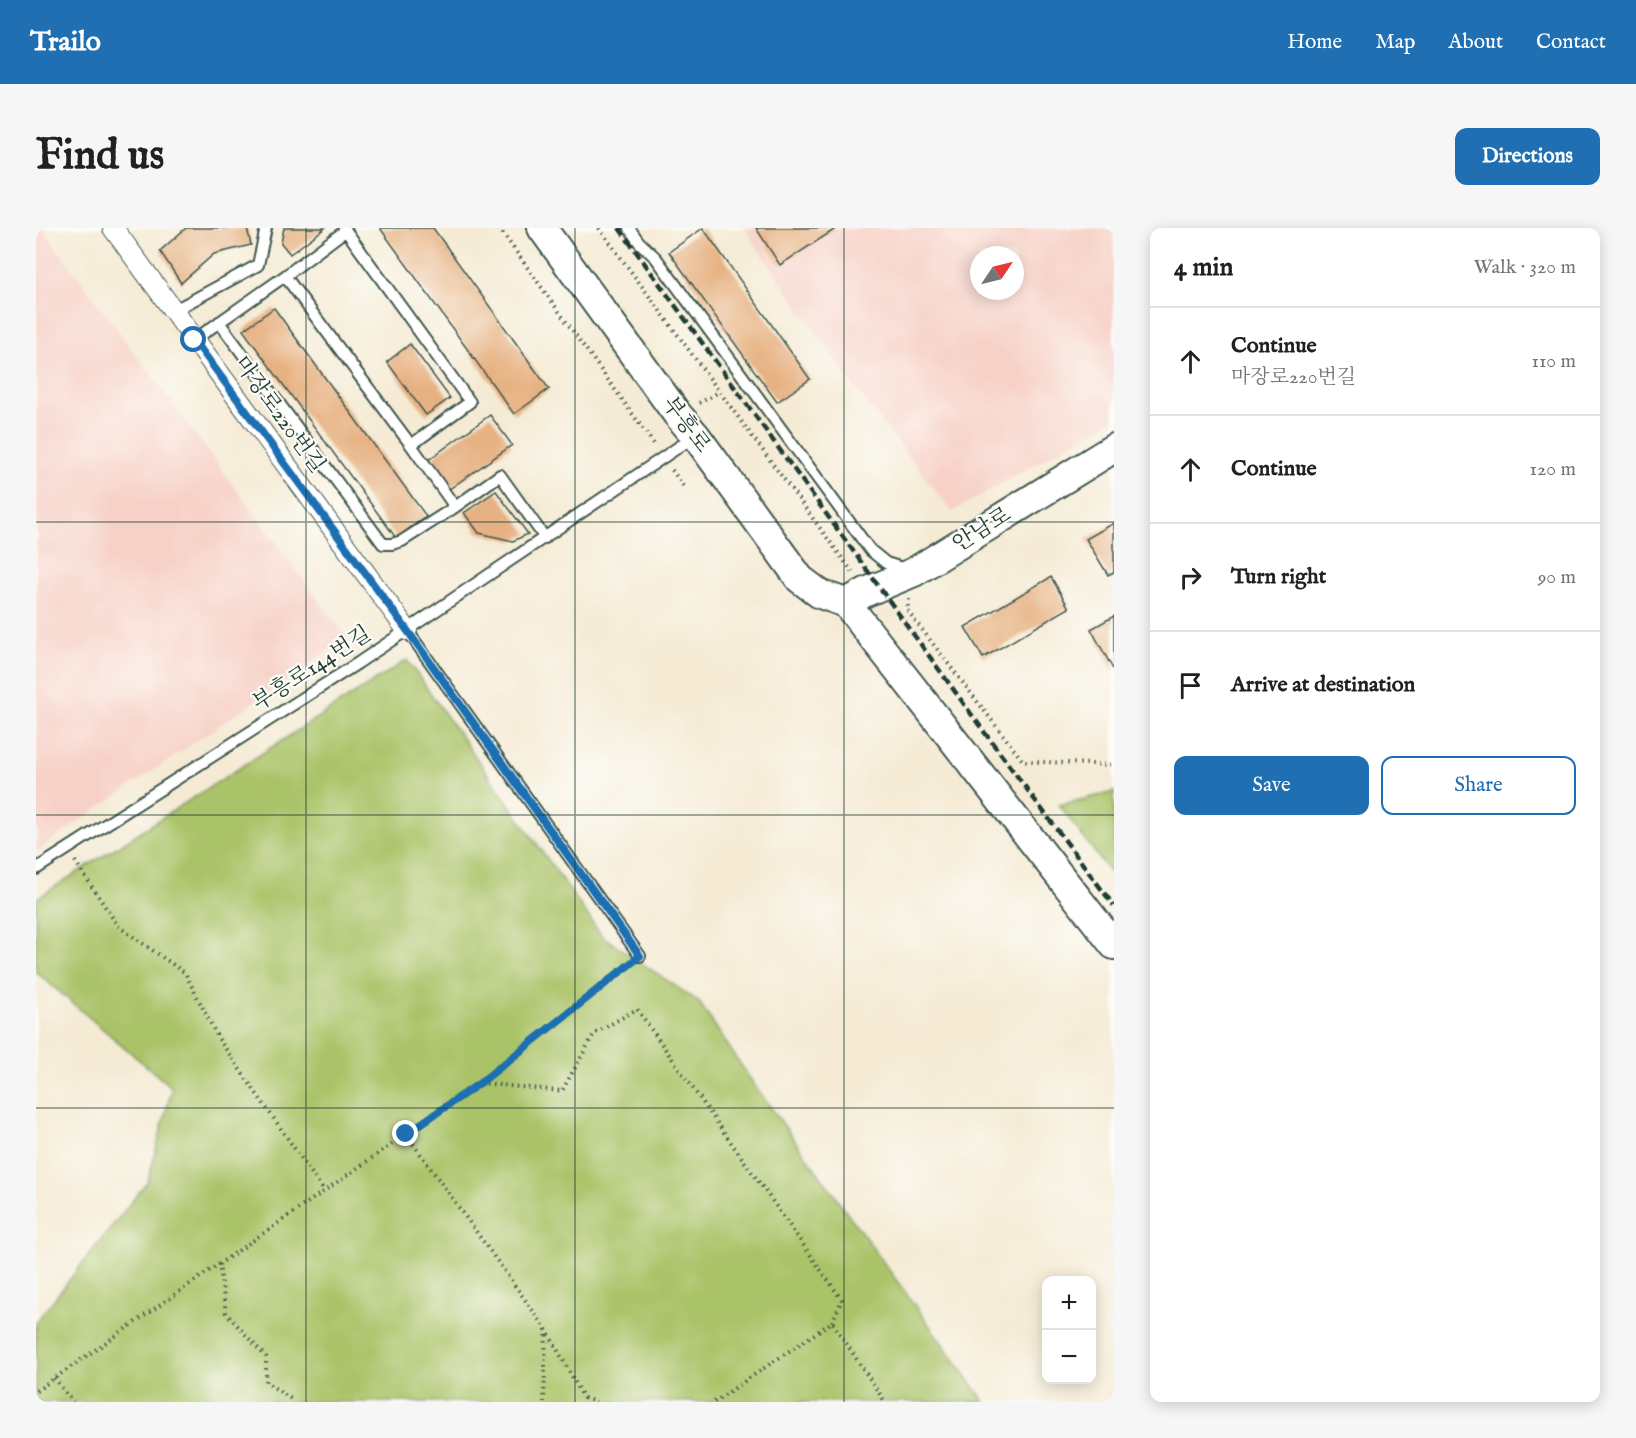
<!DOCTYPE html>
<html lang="en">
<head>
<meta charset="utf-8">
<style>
  body { margin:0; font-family:"IM FELL English","Noto Serif KR",serif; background:#f6f6f6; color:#202124 }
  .controls { position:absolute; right:18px; bottom:18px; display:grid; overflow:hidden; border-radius:12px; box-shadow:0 3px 15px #0003 }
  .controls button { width:54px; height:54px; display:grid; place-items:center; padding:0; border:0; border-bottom:2px solid #e0e0e0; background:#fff; color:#202124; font:30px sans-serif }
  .compass { position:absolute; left:934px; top:18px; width:54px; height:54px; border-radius:50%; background:#fff; box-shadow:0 3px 15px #0003; rotate:55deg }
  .stop { position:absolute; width:18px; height:18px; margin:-14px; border:4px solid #1f6fb2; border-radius:50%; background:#fff }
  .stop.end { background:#1f6fb2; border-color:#fff; box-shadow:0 2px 6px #0008 }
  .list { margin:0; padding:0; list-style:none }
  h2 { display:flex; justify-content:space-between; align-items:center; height:78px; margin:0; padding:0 24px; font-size:26px }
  h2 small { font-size:20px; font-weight:400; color:#757577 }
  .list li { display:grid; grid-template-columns:39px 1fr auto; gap:18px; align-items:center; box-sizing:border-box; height:108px; padding:0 24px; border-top:2px solid #e0e0e0 }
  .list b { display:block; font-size:22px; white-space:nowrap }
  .list p { margin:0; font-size:20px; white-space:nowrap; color:#757577 }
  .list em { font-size:20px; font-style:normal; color:#757577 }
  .actions { display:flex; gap:12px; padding:18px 24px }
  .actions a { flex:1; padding:14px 0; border:2px solid #1f6fb2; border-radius:12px; text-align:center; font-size:21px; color:#1f6fb2 }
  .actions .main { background:#1f6fb2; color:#fff }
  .icon { flex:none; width:33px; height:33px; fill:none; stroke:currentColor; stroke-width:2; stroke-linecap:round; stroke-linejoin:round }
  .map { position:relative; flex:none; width:1078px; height:1174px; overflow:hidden; border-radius:12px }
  header { display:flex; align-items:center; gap:36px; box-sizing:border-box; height:84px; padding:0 30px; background:#1f6fb2; color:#fff }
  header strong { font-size:28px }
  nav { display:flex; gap:33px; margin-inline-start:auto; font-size:21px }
  .intro { display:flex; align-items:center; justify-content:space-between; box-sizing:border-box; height:144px; padding:0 36px }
  h1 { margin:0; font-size:42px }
  .button { padding:15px 27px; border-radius:12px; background:#1f6fb2; color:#fff; font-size:21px; font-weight:700 }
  main { display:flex; gap:36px; padding:0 36px }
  aside { flex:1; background:#fff; border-radius:12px; box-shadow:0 3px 15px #0003 }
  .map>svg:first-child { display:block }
</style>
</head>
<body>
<header>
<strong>Trailo</strong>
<nav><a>Home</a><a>Map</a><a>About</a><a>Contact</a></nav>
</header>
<div class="intro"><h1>Find us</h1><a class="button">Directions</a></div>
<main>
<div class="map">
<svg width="1078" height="1174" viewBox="0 0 1078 1174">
  <rect width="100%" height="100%" fill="#fdfcf7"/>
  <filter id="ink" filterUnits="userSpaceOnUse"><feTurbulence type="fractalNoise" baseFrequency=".0167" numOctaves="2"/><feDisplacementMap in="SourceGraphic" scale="12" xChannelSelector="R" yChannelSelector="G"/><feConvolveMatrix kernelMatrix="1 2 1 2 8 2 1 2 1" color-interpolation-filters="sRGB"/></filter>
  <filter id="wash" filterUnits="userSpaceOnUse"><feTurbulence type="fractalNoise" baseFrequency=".008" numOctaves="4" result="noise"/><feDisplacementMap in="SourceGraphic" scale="24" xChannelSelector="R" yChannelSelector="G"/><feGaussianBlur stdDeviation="1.35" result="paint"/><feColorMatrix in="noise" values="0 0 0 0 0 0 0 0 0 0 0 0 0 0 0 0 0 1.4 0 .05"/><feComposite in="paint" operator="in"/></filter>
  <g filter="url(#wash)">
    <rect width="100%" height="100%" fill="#f5ebd5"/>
    <path fill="#f7d1c7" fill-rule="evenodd" d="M0,0H6L311,410L0,623Z
      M708,0H1078V191L916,284L810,148ZM943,27H979V63H943Z"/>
    <path fill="#aac368" stroke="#64804e" stroke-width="1.5" d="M371,432L566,708L663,774L717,855L949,1174H0V1094L112,953L136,860L0,744V671Z
      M1078,564V650L1023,577Z"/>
    <g id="blocks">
      <path fill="#e7b283" d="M150,0H211L215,17L178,26L145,55L124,23Z
        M248,0H289L254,26L245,15Z
        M344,0H397L513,161L478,186Z
        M667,0L774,151L741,174L633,24Z
        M720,0H801L744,37Z
        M238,80L390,288L360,310L207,102Z
        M374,116L414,170L390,187L351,134Z
        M454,187L476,217L412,262L391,233Z
        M460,263L492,306L477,313L443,305L428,285Z
        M1078,295V344L1072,347L1050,311Z
        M1015,349L1033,380L947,430L929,399Z
        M1078,388V443L1055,401Z"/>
    </g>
  </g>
  <g filter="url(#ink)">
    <use href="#blocks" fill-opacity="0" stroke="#3f574c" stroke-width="1.5"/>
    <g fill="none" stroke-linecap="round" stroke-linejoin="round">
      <defs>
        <path id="lane" d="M593,0L603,14L620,30L834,322L850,335L869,341
          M249,48L310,2
          M137,83L222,37L230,0
          M183,94L347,316H356L366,313L419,279
          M158,112L249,48L375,217L434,174L308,0
          M375,217L419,279L464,247L509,310
          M371,402L604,728
          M0,641L322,435L659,208"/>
        <path id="street" d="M77,0L371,402"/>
        <path id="secondary" d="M506,0L641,186L660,208L764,351L784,366L810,375
          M810,375L1078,717
          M810,375L830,364L878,344L1078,220"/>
      </defs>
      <use href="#lane" stroke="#3f574c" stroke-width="14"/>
      <use href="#street" stroke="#3f574c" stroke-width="22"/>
      <use href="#secondary" stroke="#3f574c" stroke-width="32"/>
      <path stroke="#3f574c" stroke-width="4" stroke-dasharray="1.5 4.5" stroke-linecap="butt" d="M463,0L618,216
        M563,0L817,345
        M663,175L683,164
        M636,242L648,259
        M873,371L871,382L987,533L1078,537
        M39,633L82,698L149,745L182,810L288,963
        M444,855L526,863L558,806L601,781L806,1072L796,1094
        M370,906L510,1101L508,1174
        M183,1036L190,1085L230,1129V1154L255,1171V1174
        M510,1101L550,1174
        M18,1150L37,1174
        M0,1163L444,855L593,736
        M548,1170L560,1174
        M0,1172L2,1174
        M678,1174L796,1094L849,1174"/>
      <use href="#lane" stroke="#fff" stroke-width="10"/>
      <use href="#street" stroke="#fff" stroke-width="20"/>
      <use href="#secondary" stroke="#fff" stroke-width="28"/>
      <path stroke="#1f3d34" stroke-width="4.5" stroke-dasharray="9 4.5" stroke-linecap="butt" d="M583,0L949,505L1078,678"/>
    </g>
  </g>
  <g fill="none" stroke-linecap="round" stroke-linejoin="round" filter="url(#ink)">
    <path stroke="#1f6fb2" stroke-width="8" d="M158,112L371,402L604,728L444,855L370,906"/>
  </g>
  <path fill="none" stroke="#1f3d34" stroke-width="1.5" stroke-opacity="0.55" d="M270,0V1174M539,0V1174M808,0V1174M0,294H1078M0,587H1078M0,880H1078"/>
  <g text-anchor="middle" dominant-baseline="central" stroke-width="4.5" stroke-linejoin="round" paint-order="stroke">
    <g font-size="22" fill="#1f3d34" stroke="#fdfcf7">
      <text transform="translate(243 187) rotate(54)">마장로220번길</text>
      <text transform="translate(650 197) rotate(53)">부흥로</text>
      <text transform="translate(946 302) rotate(-32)">안남로</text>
      <text transform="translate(276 441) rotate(-33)">부흥로144번길</text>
    </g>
  </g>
</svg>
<div class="controls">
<button>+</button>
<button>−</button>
</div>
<svg class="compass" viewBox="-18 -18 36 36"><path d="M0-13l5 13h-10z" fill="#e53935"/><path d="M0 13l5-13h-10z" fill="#757577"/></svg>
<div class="stop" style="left:158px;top:112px"></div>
<div class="stop end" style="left:370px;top:906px"></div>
</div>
<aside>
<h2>4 min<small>Walk · 320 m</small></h2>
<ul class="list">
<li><svg class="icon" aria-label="ahead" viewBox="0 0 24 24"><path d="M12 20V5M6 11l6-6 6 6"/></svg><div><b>Continue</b><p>마장로220번길</p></div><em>110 m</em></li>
<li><svg class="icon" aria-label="ahead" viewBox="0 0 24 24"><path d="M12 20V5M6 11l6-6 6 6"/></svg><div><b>Continue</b></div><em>120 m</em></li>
<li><svg class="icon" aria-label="right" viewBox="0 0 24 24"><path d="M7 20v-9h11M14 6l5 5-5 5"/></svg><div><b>Turn right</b></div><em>90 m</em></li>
<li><svg class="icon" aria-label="arrive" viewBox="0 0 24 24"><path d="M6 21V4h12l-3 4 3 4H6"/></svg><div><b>Arrive at destination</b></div></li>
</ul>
<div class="actions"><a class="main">Save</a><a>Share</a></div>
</aside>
</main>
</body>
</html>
